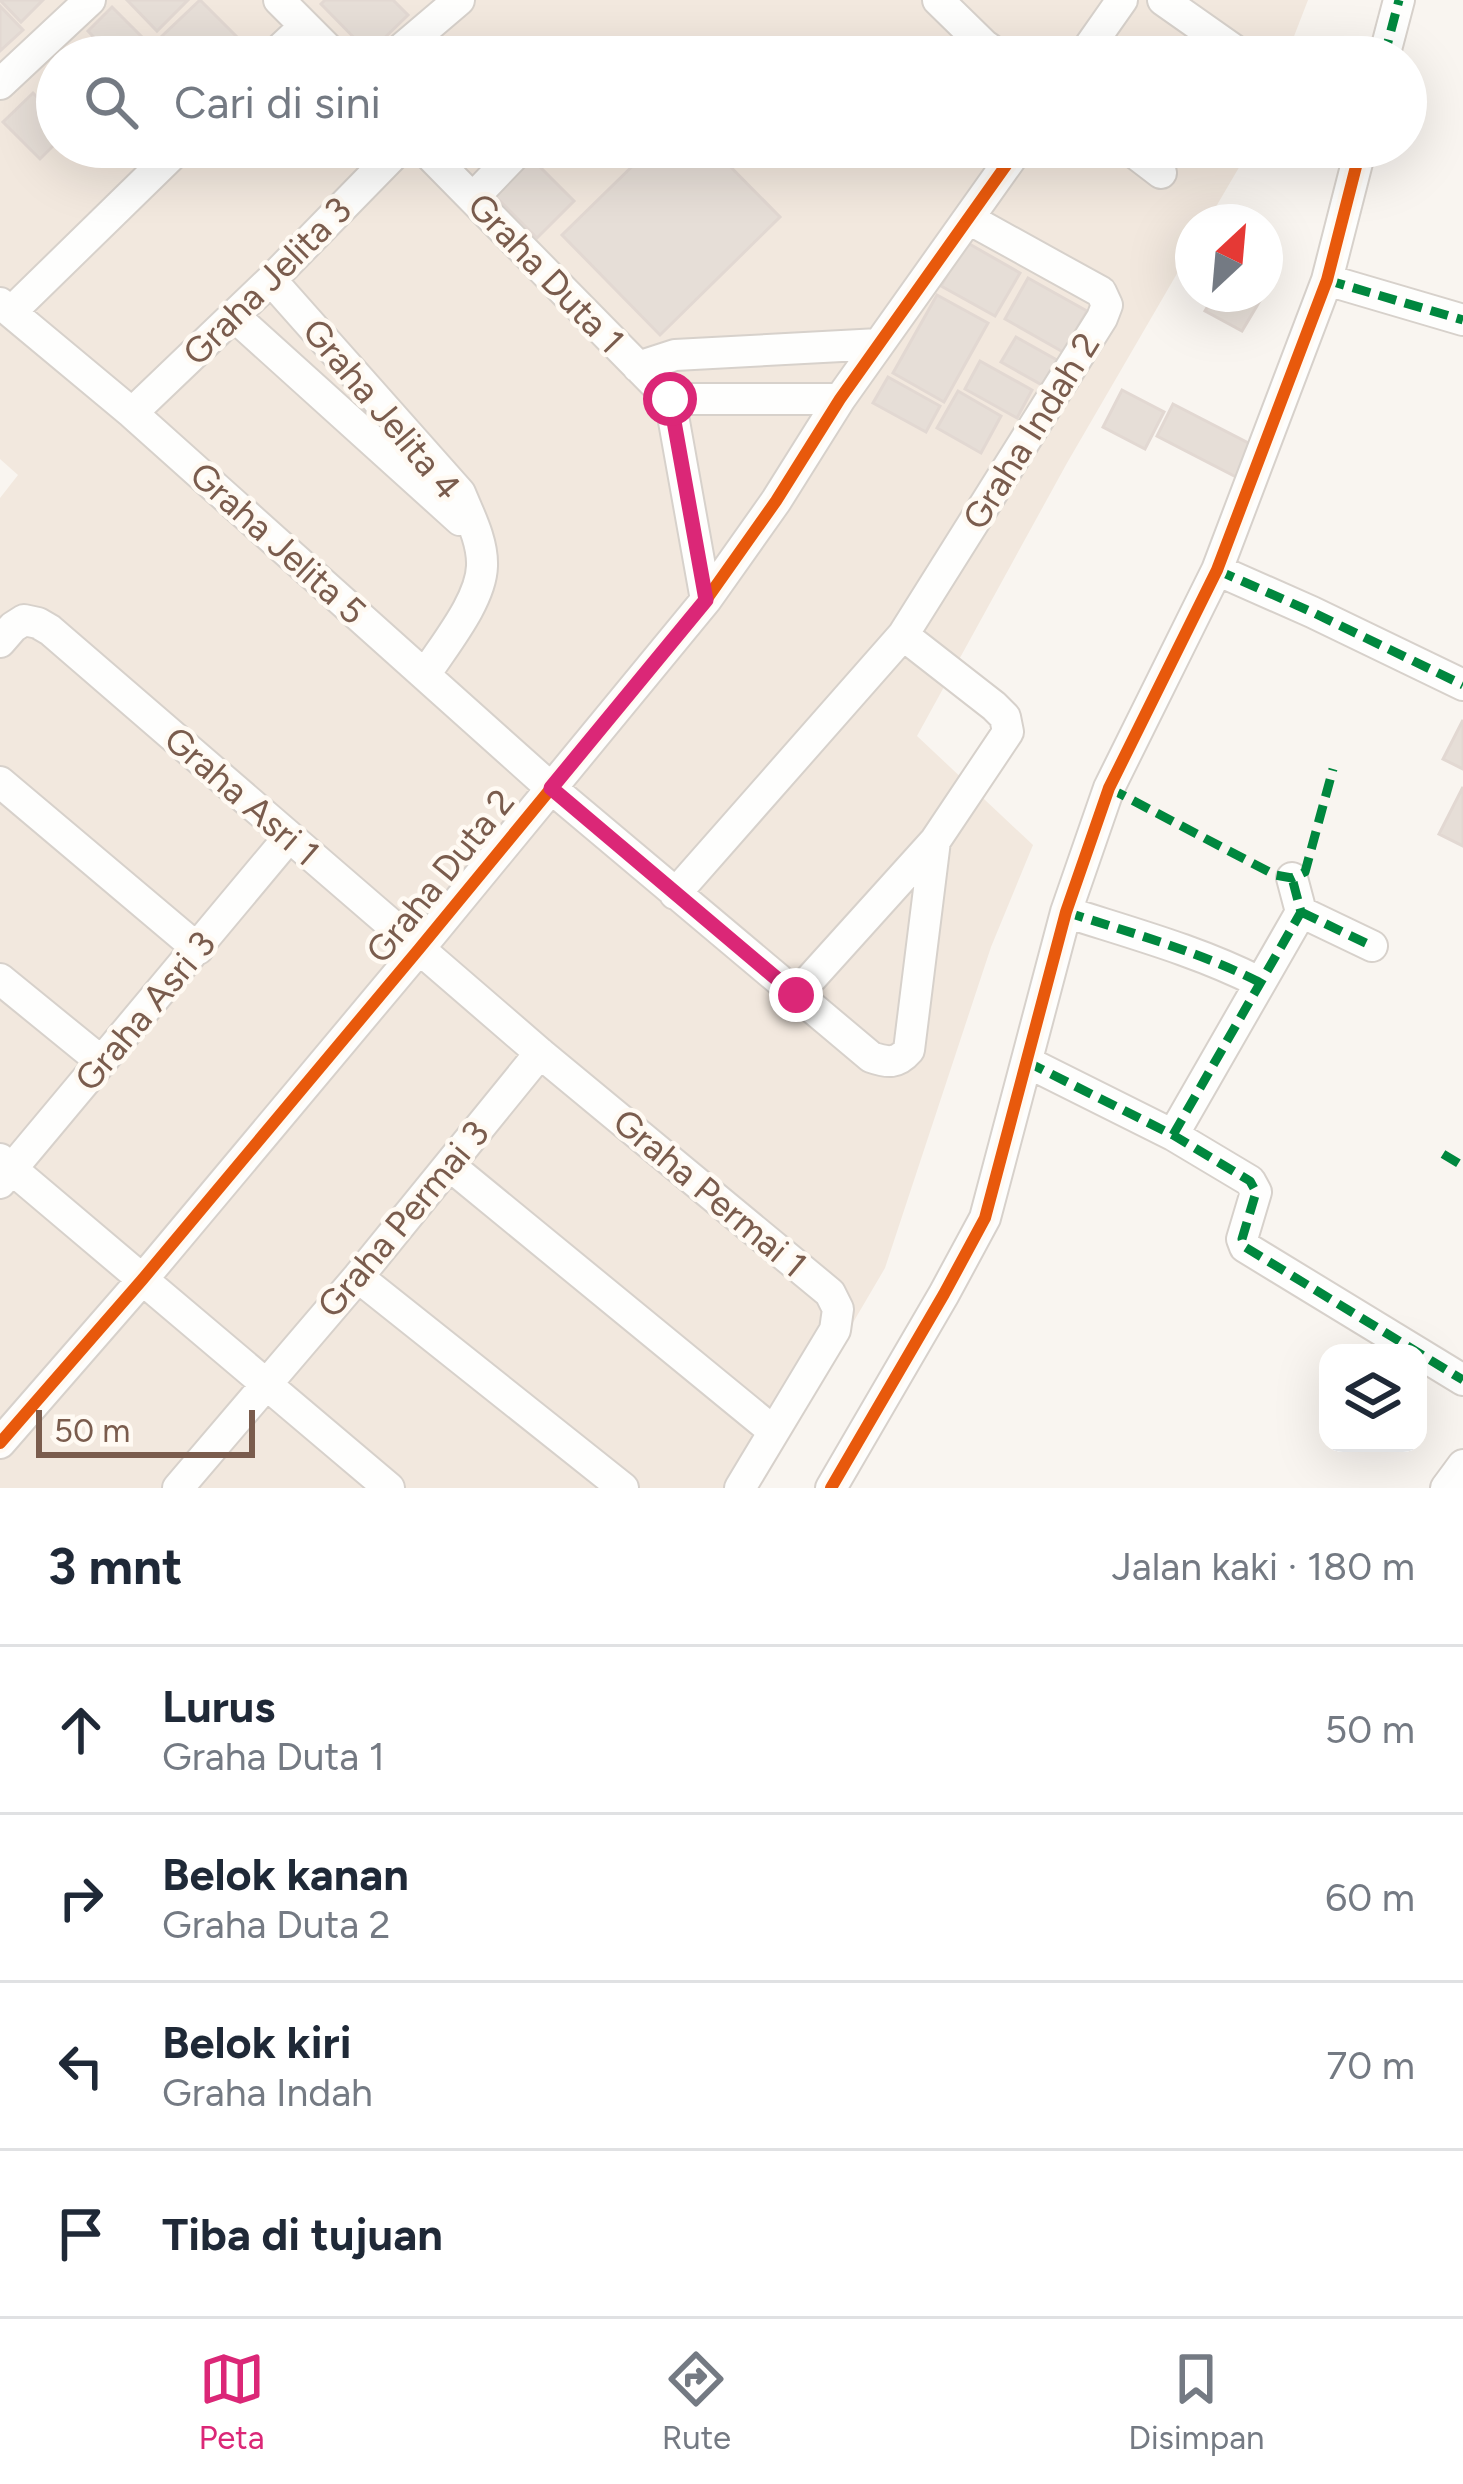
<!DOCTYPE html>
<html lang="id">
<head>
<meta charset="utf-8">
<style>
  body { margin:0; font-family:Figtree,sans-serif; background:#f2f2f3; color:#1f2937 }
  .controls { position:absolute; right:36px; bottom:36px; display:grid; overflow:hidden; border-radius:24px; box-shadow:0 12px 48px #0002 }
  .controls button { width:108px; height:108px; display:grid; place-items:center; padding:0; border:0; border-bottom:3px solid #e0e1e3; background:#fff; color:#1f2937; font:60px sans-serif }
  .compass { position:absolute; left:1175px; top:204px; width:108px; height:108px; border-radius:50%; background:#fff; box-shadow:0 12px 48px #0002; rotate:26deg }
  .scale { position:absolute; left:36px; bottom:30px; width:219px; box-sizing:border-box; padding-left:12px; border:6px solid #7a5c4d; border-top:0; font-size:33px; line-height:42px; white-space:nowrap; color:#7a5c4d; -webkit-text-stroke:9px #fffaf3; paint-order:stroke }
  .stop { position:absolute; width:36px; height:36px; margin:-27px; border:9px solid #db2777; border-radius:50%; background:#fff }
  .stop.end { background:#db2777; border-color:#fff; box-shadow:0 3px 12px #0008 }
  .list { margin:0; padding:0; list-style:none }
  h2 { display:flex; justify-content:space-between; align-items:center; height:156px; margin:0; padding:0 48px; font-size:51px }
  h2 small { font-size:39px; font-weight:400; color:#747a83 }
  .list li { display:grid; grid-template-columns:78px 1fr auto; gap:36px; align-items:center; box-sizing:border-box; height:168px; padding:0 48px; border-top:3px solid #e0e1e3 }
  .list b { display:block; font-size:45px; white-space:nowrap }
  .list p { margin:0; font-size:39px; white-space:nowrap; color:#747a83 }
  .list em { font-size:39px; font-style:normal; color:#747a83 }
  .icon { flex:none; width:66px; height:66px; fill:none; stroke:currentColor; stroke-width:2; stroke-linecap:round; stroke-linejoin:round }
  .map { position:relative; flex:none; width:1463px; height:1488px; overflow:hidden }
  .search { position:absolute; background:#fff; box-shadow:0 12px 48px #0002; left:36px; right:36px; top:36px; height:132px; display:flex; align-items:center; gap:30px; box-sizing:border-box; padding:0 42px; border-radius:66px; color:#747a83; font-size:45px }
  .sheet { height:828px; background:#fff }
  nav { display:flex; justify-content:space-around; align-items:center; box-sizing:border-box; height:168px; border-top:3px solid #e0e1e3; background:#fff; font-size:33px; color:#747a83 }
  nav a { display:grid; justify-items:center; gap:6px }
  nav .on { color:#db2777 }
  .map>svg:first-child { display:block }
</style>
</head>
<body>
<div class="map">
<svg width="1463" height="1488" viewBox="0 0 1463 1488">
  <rect width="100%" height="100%" fill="#f9f5f0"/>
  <path fill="#f2e8de" d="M0,0H1308L1286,57H57V147H1251L1207,222H1193V246L1067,463L917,736L1033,845L991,947L885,1268L756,1488H0V498L18,475L0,459Z"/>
  <path fill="#e6ded7" stroke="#e2d8d2" stroke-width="3" d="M0,0H43L21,22Z
    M127,0H188L157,31Z
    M200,0L252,52L247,57H180L161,37Z
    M325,0H393L408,15L369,53L321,4Z
    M0,6L23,30L0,51Z
    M112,7L146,41L130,57H113L88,31Z
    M33,93L57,117V142L40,159L3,122Z
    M461,147H495L478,164Z
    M652,147H711L780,217L660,335L562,235Z
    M531,158L574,201L537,238L493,194Z
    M966,242L1020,273L995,316L941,286Z
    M1028,278L1087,311L1063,352L1005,319Z
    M1215,294H1264L1242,331L1205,311Z
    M937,295L988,323L944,402L893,373Z
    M1016,337L1057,360L1042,385L1001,362Z
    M980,361L1032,390L1017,418L965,389Z
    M888,377L940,406L926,432L873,403Z
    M1122,390L1164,412L1145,449L1103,427Z
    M958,391L1001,416L981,453L937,428Z
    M1173,404L1256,447L1240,479L1157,436Z
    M1463,720V769L1443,759Z
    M1463,787V846L1439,834Z"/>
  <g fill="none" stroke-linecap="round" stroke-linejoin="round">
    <defs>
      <path id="street" d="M279,0L336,57
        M938,0L984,45L1001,57
        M1163,0L1244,57
        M272,57L305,26
        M392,57L459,0
        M1082,57L1122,0
        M1384,57L1399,0
        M0,84L90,0
        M422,147L670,399L706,600
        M1127,147L1161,173
        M473,198L522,147
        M271,280L460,493C469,515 483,541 482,566C481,601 444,645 425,675
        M1327,280L1463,320
        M0,303L132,413L551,788L871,1057C888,1063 897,1064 909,1050L935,841
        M11,312L180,147
        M233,315L460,520
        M638,367L675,355L879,344
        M670,399H840
        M132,413L271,280L401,147
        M1217,570L1312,612L1463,685
        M0,642L13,627L24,620L38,623L50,630L540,1053L830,1293L838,1309L835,1330L740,1488
        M0,782L198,949
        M675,894L903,635L1102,318L1107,305L1101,292L969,219
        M1066,912C1131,933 1198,951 1259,982
        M1301,912L1372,946
        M0,979L102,1062
        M796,995L935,841L1008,732L1005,717L994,706L903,635
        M1027,1062L1173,1135L1250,1181L1256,1192L1242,1239L1245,1247L1463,1380
        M1173,1135L1301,912L1292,878
        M0,1159L389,1488
        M449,1165L772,1430
        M0,1183L289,837
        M358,1277L623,1488
        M0,1443L142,1280L419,949L706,600L776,501L840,399L1019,147
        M178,1488L358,1277L540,1053
        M831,1488L944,1294L985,1218L1066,912L1109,788L1217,570L1327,280L1361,147
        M1446,1488L1463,1465"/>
    </defs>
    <use href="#street" stroke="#d7d1cb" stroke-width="34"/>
    <use href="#street" stroke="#fefefd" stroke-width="30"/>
    <path stroke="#00873e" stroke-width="9" stroke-dasharray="18 9" stroke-linecap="butt" d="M1384,57L1399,0
      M1327,280L1463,320
      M1217,570L1312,612L1463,685
      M1109,788L1275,875L1292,878L1305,872L1333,769
      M1066,912C1131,933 1198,951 1259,982
      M1301,912L1372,946
      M1027,1062L1173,1135L1250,1181L1256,1192L1242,1239L1245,1247L1463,1380
      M1173,1135L1301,912L1292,878
      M1443,1154L1463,1166"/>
    <defs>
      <path id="cycleway" d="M0,1443L142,1280L419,949L706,600L776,501L840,399L1019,147
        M831,1488L944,1294L985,1218L1066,912L1109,788L1217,570L1327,280L1361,147"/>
    </defs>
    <use href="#cycleway" stroke="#fffaf3" stroke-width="20"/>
    <use href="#cycleway" stroke="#e8590c" stroke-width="12"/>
  </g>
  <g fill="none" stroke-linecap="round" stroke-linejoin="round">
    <path stroke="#db2777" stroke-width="15" d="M670,399L706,600L551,788L796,995"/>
  </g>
  <g text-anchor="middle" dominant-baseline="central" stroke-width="9" stroke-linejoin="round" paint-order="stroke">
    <g font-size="36" fill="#7a5c4d" stroke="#fffaf3">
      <text transform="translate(546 273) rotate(46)">Graha Duta 1</text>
      <text transform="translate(267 281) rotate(-45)">Graha Jelita 3</text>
      <text transform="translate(382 409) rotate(50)">Graha Jelita 4</text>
      <text transform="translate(1031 431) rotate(-58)">Graha Indah 2</text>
      <text transform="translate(278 543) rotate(42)">Graha Jelita 5</text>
      <text transform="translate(242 796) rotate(41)">Graha Asri 1</text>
      <text transform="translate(440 876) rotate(-51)">Graha Duta 2</text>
      <text transform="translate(145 1011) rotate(-50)">Graha Asri 3</text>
      <text transform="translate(710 1193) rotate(40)">Graha Permai 1</text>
      <text transform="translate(403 1219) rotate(-50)">Graha Permai 3</text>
    </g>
  </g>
</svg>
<div class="controls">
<button><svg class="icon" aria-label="layers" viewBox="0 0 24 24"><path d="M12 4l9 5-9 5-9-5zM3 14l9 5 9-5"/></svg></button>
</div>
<svg class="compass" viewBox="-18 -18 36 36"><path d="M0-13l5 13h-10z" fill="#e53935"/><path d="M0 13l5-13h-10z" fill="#747a83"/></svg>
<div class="scale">50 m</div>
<div class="stop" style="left:670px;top:399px"></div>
<div class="stop end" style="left:796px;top:995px"></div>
<div class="search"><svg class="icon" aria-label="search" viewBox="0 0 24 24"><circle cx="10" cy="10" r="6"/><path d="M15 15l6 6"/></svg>Cari di sini</div>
</div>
<section class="sheet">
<h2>3 mnt<small>Jalan kaki · 180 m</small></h2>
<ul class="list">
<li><svg class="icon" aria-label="ahead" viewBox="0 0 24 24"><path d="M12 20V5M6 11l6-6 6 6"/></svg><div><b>Lurus</b><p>Graha Duta 1</p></div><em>50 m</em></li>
<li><svg class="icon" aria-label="right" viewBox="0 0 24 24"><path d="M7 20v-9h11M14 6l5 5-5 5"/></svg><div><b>Belok kanan</b><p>Graha Duta 2</p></div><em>60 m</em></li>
<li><svg class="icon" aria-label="left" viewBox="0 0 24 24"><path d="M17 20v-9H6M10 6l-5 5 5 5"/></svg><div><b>Belok kiri</b><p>Graha Indah</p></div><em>70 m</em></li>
<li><svg class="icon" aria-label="arrive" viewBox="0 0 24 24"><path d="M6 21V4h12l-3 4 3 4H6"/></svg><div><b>Tiba di tujuan</b></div></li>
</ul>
</section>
<nav>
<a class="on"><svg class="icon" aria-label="map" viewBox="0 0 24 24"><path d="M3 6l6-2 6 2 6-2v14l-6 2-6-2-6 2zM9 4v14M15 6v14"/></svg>Peta</a>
<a><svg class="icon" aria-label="directions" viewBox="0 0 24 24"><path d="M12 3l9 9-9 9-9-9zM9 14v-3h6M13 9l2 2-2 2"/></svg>Rute</a>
<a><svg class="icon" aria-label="saved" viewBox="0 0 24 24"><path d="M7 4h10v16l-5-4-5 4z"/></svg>Disimpan</a>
</nav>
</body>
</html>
